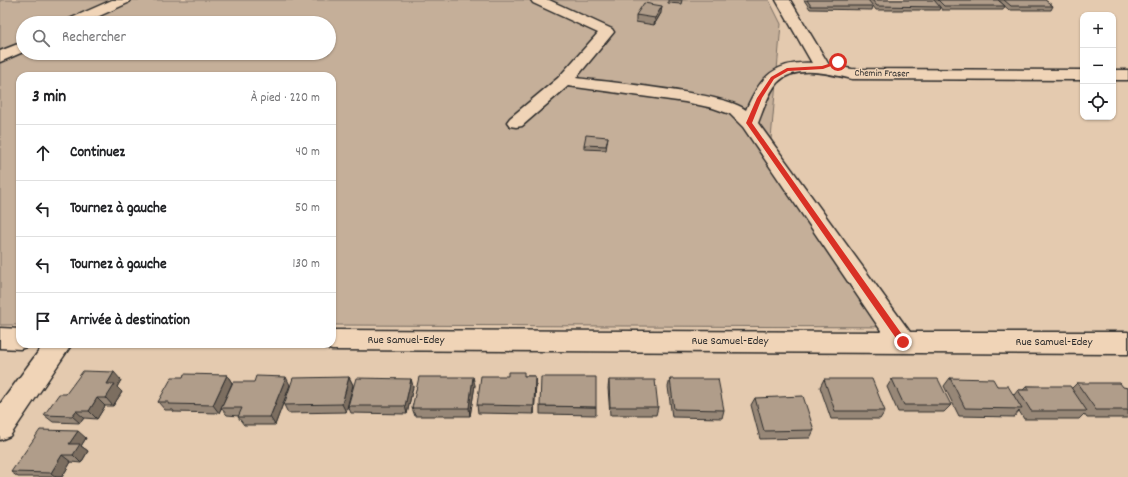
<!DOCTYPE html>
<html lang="fr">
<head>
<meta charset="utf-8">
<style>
  body { margin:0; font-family:Dekko,sans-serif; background:#f6f6f6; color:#202124 }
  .controls { position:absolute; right:12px; top:12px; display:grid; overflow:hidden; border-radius:8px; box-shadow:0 1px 3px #0004 }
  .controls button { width:36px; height:36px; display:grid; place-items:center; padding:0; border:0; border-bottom:1px solid #e0e0e0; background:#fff; color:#202124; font:20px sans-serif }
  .stop { position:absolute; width:12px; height:12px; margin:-9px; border:3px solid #d93025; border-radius:50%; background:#fff }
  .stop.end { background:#d93025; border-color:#fff; box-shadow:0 1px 4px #0008 }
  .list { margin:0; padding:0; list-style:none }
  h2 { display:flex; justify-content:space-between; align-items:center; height:52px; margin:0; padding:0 16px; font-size:17px }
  h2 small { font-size:13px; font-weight:400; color:#757577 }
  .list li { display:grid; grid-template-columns:26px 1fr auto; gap:12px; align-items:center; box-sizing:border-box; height:56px; padding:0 16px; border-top:1px solid #e0e0e0 }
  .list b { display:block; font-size:15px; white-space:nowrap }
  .list em { font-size:13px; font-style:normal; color:#757577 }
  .icon { flex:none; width:22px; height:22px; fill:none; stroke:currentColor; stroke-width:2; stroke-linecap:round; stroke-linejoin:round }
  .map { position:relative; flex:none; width:1128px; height:477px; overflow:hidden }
  .search { position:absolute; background:#fff; box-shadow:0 1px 3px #0004; left:16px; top:16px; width:320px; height:44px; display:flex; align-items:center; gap:10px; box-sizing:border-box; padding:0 14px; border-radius:22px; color:#757577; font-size:15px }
  .panel { position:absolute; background:#fff; box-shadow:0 1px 3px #0004; left:16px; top:72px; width:320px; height:276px; border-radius:12px }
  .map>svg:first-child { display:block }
</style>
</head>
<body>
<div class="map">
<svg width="1128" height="477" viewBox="0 0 1128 477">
  <rect width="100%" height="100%" fill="#e4caaf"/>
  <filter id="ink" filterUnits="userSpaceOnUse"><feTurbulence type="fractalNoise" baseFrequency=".025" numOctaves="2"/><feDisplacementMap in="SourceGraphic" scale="8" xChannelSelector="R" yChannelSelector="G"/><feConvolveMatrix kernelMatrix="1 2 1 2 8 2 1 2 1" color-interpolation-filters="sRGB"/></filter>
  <g filter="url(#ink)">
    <path fill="#c5af99" stroke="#786d62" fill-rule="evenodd" d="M0,0H769L781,24L771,139L781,163L906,327L332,325V76H20V325H0ZM23,23H329V53H23Z"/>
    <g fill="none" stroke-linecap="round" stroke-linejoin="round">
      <defs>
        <path id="minor" d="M112,0H130L128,3L84,23H65L67,20Z
          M531,0H549L612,29L614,32L576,78C606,82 728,93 746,110C760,77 775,61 812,63L776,0H790L829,65L852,69L1083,70V80L852,79C830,74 795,64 777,83C768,94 763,110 758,123L910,332H1128V354L332,350L323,347L321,344H332V330L882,332L743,127L730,114L713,108L685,102L568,86L522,126L516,127L510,126L507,122L510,118L558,78L598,33L533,3Z
          M23,42V52L0,62V51Z
          M1113,70H1128V80H1113Z
          M0,328L20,329V344H30L29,346L20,349L0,348Z
          M44,344H72L10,436L0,440V404Z"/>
      </defs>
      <use href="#minor" stroke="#2b2b2b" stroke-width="3"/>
      <use href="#minor" fill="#f0d4b7" fill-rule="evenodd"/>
    </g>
    <path fill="#978777" stroke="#2b2b2b" d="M668,0H682L681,4L668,3Z
      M804,0H998L1005,6L1003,10H942L940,7L939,10H876L873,6L872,10L810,9Z
      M998,0H1045L1053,6L1051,10H1009Z
      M661,13L654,25L636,22V15Z
      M608,137L606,150L584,149V145Z
      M227,375L232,383L219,413L174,412L173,410H165L158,402L183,377Z
      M508,376H535L536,384L534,414L478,413L477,405Z
      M349,377L353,385L346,412L288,413L284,405Z
      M950,378L997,386L1014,395L1018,390H1023L1027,386L1072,388L1077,383L1128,388V418H1087L1084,414L1079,419H1024L1019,411L1014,417L959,416L944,386Z
      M411,379L413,387L407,414L351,413L348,406Z
      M670,379L724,410L722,418L672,417L668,387Z
      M824,379L885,411L880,419H831L820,387Z
      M892,379L951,405L944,412H898L887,387Z
      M121,380L117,387L122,392L113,406H105L97,419L84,418L80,423L53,422L44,415L66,394Z
      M609,380L658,407L656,415H610L608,388Z
      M290,385L275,425H244L238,417L239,416L227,415L221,408Z
      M475,385L470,416H415L412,408Z
      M755,398L814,430L810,438L760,439L751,405Z
      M540,406L596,407V415L540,414Z
      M86,438L81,446L88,451L81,463L71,462L62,477H18L11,472Z"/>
    <path fill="#7b6e61" stroke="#2b2b2b" d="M662,6L661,13L654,25L655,18Z
      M114,372L121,380L117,387L122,392L113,406L106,398L107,384Z
      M227,375L232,383L219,413L213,405Z
      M535,376L536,384L534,414V406Z
      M286,377L290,385L275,425L270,417Z
      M349,377L353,385L346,412L342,404Z
      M473,377L475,385L470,416L469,408Z
      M411,379L413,387L407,414L405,406Z
      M97,398L105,406L97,419L89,411Z
      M76,411L84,418L80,423L72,416Z
      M78,431L86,438L81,446L88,451L81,463L73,455L69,444Z
      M62,455L71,462L62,477H56L51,473Z"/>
    <path fill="#b09d8a" stroke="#2b2b2b" d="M807,0H868L873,6H811Z
      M872,0H934L940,7L877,6Z
      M938,0H998L1005,6H944Z
      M1004,0H1045L1053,6H1011Z
      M644,3L662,6L655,18L636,15Z
      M586,135L608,137L606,146L584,145Z
      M83,371L114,372L107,384H115L106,398H97L89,411H76L72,416L44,415L59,394H66Z
      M508,372H524V376H535L534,406L477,405L481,376H508Z
      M184,374L227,375L213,405L168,404L169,402H158L172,377H183Z
      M256,376L286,377L270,417H238L242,408H221L233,382H254Z
      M349,377L342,404L284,405L293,378Z
      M419,377H473L469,408H412Z
      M541,377H596V407L540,406Z
      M356,378L411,379L405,406H348Z
      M950,378L993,379L997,386H1008L1022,409L965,408Z
      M670,379H718L724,410L674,409Z
      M824,379H872L885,411H835Z
      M892,379H938L951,405H904Z
      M609,380H655L658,407H610Z
      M1077,383H1120L1123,387L1128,388V410H1096Z
      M1027,386H1070L1087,411H1031L1018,390H1030Z
      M803,396L814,430L764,431L755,398Z
      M40,430L78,431L69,444H80L73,455H62L51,473L11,472Z"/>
  </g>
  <path fill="#d93025" d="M838,61L839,63L823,69L788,71L774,79L762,98L752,123L906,340V344H900L746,123L757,98L771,77L787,68L822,66Z"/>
  <g text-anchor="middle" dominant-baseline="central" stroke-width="3" stroke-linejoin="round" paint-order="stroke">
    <g font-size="10" fill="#2b2b2b" stroke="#f0d4b7">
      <text transform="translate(882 74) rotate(1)">Chemin Fraser</text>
    </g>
    <g font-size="12" fill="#2b2b2b" stroke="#f0d4b7">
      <text x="406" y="340">Rue Samuel-Edey</text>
      <text x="730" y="341">Rue Samuel-Edey</text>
      <text x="1054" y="342">Rue Samuel-Edey</text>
    </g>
  </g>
</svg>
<div class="controls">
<button>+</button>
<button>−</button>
<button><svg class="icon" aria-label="locate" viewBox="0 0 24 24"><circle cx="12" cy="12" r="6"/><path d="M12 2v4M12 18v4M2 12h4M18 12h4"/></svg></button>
</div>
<div class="stop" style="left:838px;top:62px"></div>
<div class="stop end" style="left:903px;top:342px"></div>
<div class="search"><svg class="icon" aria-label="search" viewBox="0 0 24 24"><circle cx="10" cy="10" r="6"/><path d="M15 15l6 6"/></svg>Rechercher</div>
<section class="panel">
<h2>3 min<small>À pied · 220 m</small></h2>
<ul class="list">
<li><svg class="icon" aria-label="ahead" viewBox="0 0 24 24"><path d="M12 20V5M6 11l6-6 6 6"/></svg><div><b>Continuez</b></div><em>40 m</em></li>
<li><svg class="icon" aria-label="left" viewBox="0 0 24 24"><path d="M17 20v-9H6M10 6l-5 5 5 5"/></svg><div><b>Tournez à gauche</b></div><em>50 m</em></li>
<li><svg class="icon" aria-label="left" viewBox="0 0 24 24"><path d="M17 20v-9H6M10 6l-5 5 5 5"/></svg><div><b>Tournez à gauche</b></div><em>130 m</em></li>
<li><svg class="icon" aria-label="arrive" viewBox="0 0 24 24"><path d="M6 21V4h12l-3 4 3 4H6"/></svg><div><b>Arrivée à destination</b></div></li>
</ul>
</section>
</div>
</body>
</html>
